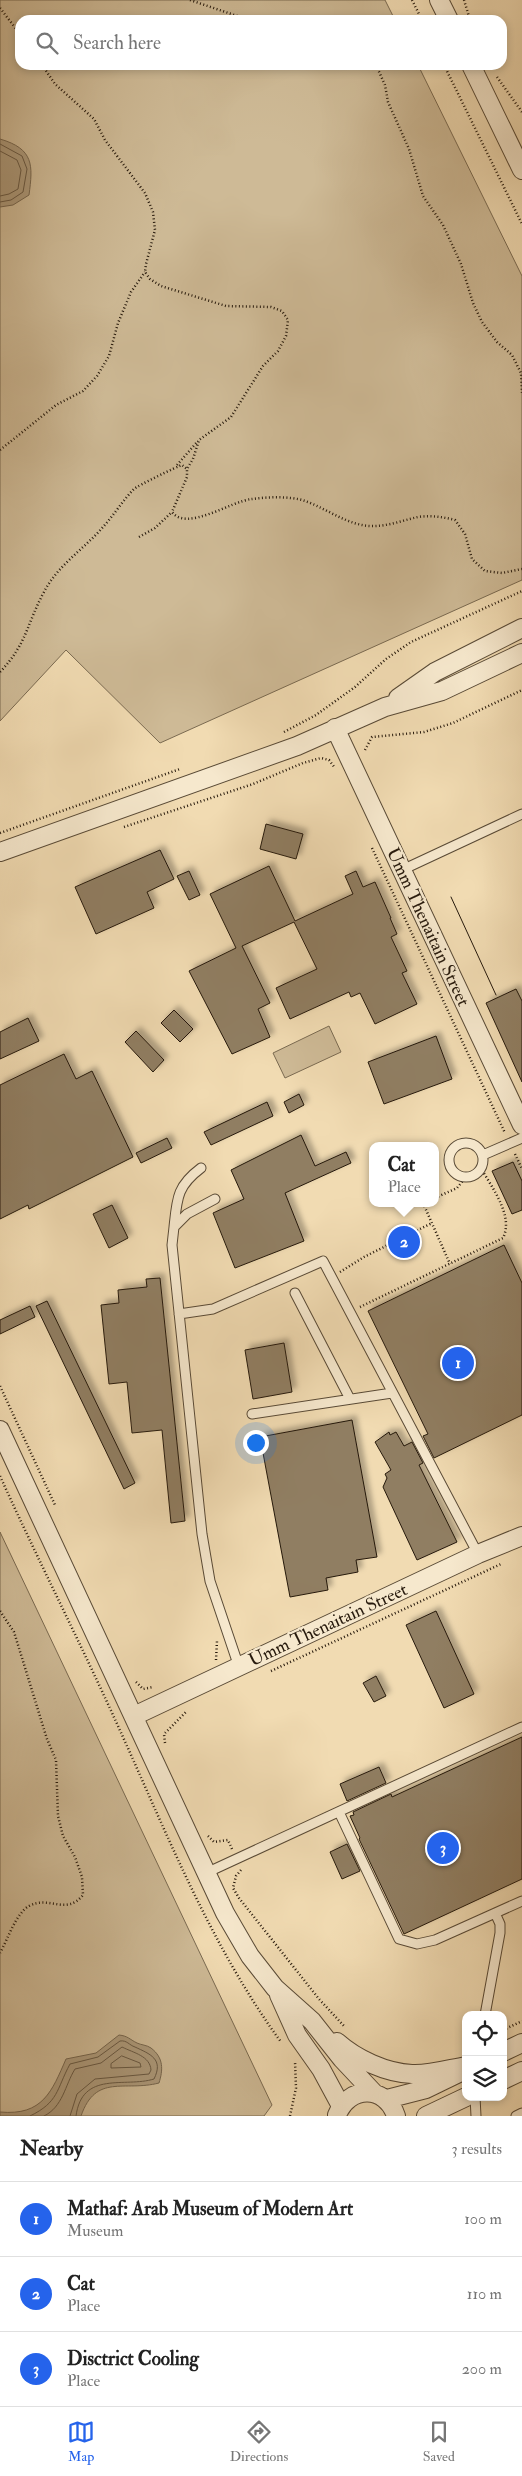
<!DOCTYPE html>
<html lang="en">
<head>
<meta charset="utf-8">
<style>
  body { margin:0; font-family:"IM FELL Double Pica",serif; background:#f6f6f6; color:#222 }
  .controls { position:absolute; right:15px; bottom:15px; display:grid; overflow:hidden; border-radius:10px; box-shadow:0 2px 8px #0003 }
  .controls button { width:45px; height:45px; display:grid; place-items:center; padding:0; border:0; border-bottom:1px solid #e0e0e0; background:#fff; color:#222; font:25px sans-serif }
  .you { position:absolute; left:255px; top:1442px; width:18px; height:18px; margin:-12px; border:4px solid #fff; border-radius:50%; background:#1a73e8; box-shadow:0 0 0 8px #1a73e833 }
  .badge { display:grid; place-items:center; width:32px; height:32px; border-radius:50%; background:#2563eb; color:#fff; font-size:16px; font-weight:700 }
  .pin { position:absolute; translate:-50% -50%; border:2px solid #fff; box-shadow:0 1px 5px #0006 }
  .popup { position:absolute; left:369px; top:1142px; width:70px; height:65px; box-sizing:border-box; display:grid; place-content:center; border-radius:10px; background:#fff; filter:drop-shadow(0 1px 4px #0005); font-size:16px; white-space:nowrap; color:#767676 }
  .popup b { font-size:19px; color:#222 }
  .popup::after { content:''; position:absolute; left:50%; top:100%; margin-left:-10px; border:10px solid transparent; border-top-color:#fff }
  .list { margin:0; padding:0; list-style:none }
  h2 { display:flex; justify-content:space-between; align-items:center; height:65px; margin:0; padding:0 20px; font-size:21px }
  h2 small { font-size:16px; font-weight:400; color:#767676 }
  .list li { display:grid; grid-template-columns:32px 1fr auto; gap:15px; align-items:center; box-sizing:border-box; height:75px; padding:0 20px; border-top:1px solid #e0e0e0 }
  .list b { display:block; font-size:19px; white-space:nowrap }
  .list p { margin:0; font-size:16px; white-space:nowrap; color:#767676 }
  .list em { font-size:16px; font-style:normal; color:#767676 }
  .icon { flex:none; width:28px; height:28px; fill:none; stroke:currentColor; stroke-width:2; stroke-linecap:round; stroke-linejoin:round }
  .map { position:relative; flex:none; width:522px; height:2116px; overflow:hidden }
  .search { position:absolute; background:#fff; box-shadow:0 2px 8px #0003; left:15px; right:15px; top:15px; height:55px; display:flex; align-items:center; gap:12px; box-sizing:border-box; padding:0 18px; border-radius:15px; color:#767676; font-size:19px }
  .sheet { height:290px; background:#fff }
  nav { display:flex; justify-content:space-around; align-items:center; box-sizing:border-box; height:70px; border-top:1px solid #e0e0e0; background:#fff; font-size:14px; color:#767676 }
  nav a { display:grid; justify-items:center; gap:2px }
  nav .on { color:#2563eb }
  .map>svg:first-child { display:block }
</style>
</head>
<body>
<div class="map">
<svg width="522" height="2116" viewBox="0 0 522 2116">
  <defs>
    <filter id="shadow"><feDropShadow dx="4.5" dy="-4.5" stdDeviation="2.5" flood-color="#0004"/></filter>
  </defs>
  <rect width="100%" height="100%" fill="#f1dbb2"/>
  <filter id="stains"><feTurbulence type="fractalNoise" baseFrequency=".004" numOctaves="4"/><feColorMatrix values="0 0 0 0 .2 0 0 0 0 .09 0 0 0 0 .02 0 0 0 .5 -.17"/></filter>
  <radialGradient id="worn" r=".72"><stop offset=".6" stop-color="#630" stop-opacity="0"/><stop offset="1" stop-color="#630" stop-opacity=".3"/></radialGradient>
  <path fill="#ceba96" stroke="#7a6a51" d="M0,0H385L395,20H20V65H418L522,276V580L160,743L66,650L0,721Z
    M329,1026L341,1052L285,1078L273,1053Z
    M0,1532L272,2105L264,2116H0Z"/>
  <path fill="#ac997a" stroke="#76664e" d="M0,139C34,149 33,165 29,195L13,205L0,207Z
    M119,2035C128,2036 129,2039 137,2043C141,2045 147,2045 151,2048C164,2058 163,2070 159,2083C124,2092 96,2073 81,2116H0V2112C43,2116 52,2091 66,2059L96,2053Z"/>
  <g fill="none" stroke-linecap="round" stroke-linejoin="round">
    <path stroke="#695943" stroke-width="1" d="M0,144L22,156L27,169L23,192L11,200L0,202
      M0,151L17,160L21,170L18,189L9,194L0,196
      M122,2056L140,2063L141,2067L111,2068V2064Z
      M30,2116C59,2102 56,2090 70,2064L98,2057L120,2041C127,2040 129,2045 135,2047C150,2054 164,2059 154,2079C125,2088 82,2070 76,2116
      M44,2116C63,2107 65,2085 75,2069L101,2063L122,2047C134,2053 150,2056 151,2070L149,2074L95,2079L77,2094L70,2116"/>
  </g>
  <path fill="#907e62" stroke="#26190c" filter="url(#shadow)" d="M266,824L303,834L296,859L260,849Z
    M160,850L174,879L147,892L154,908L96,934L75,887Z
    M269,866L295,921L353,894L345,876L356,871L363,887L375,882L391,918H390L397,934L391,937L407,971L402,973L417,1004L375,1024L360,993L351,997L349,992L290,1019L276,988L317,969L294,922L242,946L270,1003L258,1009L270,1037L232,1054L189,971L236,948L210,894Z
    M189,871L200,895L189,900L177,876Z
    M516,989L522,1001V1082L486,1003Z
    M174,1010L193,1029L180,1042L161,1023Z
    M28,1018L39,1041L0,1059V1032Z
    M136,1031L164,1060L153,1072L125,1042Z
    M436,1036L452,1079L384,1104L368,1062Z
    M64,1054L76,1079L92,1071L133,1157L29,1209L28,1205L0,1219V1085Z
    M299,1094L304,1105L289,1113L284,1102Z
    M267,1102L273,1116L211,1145L204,1132Z
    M301,1135L315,1166L346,1152L351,1163L285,1193L304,1241L235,1268L213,1213L244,1199L231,1170Z
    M167,1138L172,1148L141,1163L136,1153Z
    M513,1162L522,1181V1210L512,1214L492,1171Z
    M112,1205L128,1238L109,1248L93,1214Z
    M504,1245L522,1283V1415L434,1458L423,1436L428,1434L368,1311Z
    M160,1278L185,1521L171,1523L162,1430L132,1433L127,1382L109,1384L101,1305L119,1303L118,1290L147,1287L146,1279Z
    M47,1301L135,1483L124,1489L36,1306Z
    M30,1306L35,1317L0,1334V1320Z
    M284,1343L292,1392L253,1399L245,1350Z
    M352,1420L377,1557L356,1560L358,1572L326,1578L328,1590L290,1597L260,1437Z
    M389,1432L390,1435L396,1432L404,1446L412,1442L423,1463L419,1465L457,1542L417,1560L383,1487L387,1478L385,1474L391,1470L375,1442Z
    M436,1611L474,1694L444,1708L406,1625Z
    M376,1676L386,1696L374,1702L363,1683Z
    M522,1737V1879L404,1934L359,1839L360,1838L350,1816L354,1815L353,1812L391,1794L392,1797Z
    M379,1767L386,1783L347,1801L340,1784Z
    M347,1844L360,1871L342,1879L330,1852Z"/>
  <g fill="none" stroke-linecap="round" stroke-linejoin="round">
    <defs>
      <path id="lane" d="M402,870L522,814
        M449 1160a17 17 0 1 1 34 0a17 17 0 1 1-34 0Z
        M483,1155L522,1138
        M215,1199L187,1214L174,1227L172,1245L202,1534L210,1581L239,1667
        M174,1227C177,1198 177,1186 201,1168
        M295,1293L350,1399
        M179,1314L213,1309L323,1261L478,1554
        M252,1414L392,1393
        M339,1812L399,1939L417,1944L435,1940L522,1901
        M206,1873L522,1727
        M485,2015L500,1933V1924L495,1913
        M475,2097L476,2116
        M516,2116L522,2113"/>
      <path id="street" d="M439,0L449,20
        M471,65L522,170
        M398,698L435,672L522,628
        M335,728L522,1125
        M0,852L297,746L385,707L442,691L522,653
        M0,1430L225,1913L250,1956L275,1988L312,2021L342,2059L374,2093
        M134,1716L478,1554L522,1536
        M279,1995L297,2035L321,2069L341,2106
        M337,2042C356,2059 386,2073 412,2074C429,2075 449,2069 466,2066
        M503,2052L522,2043
        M503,2080L522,2071
        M387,2099L426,2089L461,2072
        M337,2115C349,2085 386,2085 396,2116
        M426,2116L466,2097"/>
    </defs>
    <use href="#lane" stroke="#594a36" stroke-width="11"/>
    <use href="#street" stroke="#594a36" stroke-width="20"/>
    <path stroke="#26190c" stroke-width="2.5" stroke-dasharray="1 2.5" stroke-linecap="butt" d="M190,0L249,20
      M412,0L422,20
      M464,0L470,20
      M0,8L20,34
      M42,65L55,84L94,119L105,140L145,193L153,212L155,230L146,264L145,272L150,279L161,286L226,306L271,307L282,311L288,320L286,336L278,351L263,366L231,417L199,440L193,459L187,469V477L172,512C187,532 231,501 252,499C268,497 286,496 302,500C322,506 341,521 362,525C381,529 400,521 418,517C431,515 443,517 455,520L465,534L472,559L485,571L502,573L522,569
      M376,65L385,85L388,102L409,149L423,196L443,225L461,264L473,303L482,322L497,342L512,355L521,373L522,393
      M444,65L522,224
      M497,77L522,112
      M0,450L56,405L83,391L97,376L109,356L118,323L131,292L145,272
      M177,465L198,441
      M139,537L155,528L172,512
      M0,672C27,644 27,623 44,592C57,566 84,549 103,527C114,515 123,500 134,489C137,486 178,466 182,465L187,469
      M284,732L316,715L355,687L386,659L411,642L522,591
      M365,750L372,737L424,732L453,723L522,690
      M124,827L253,784L303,763L321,758L329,760L335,768
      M0,833L180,769
      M372,848L505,1133
      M515,1154L522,1169
      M435,1198L457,1188L466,1177
      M423,1203L450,1264
      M340,1272L364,1257L432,1223
      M360,1307L503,1238C514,1216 492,1188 481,1168
      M0,1386L55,1505
      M0,1476C38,1560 80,1642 118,1726C167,1834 211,1946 281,2042
      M0,1611L14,1632L47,1739L56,1760L58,1816L63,1836L75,1857L82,1877L83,1895C66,1916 49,1895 29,1906C16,1913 7,1941 0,1953
      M216,1660L217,1641
      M271,1671L501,1564
      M136,1682L143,1689L153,1687
      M165,1743L164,1734L187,1711
      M208,1836L214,1842L228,1840L232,1849
      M241,1870L236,1876L233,1888L239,1898L319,1999L344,2026
      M503,2030L522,2021
      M290,2116L296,2088L295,2061"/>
    <use href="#lane" stroke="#f6e8cd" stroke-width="9"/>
    <use href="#street" stroke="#f6e8cd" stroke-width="18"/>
    <path stroke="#26190c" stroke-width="1" d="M451,897L496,995"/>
  </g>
  <g text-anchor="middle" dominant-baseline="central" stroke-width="4.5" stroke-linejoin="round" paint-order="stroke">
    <g font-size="18" fill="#26190c" stroke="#f6e8cd">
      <text transform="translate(428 927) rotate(65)">Umm Thenaitain Street</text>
      <text transform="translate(328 1625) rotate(-25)">Umm Thenaitain Street</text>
    </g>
  </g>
  <rect width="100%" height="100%" filter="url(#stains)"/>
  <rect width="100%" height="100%" fill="url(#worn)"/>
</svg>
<div class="controls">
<button><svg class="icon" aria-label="locate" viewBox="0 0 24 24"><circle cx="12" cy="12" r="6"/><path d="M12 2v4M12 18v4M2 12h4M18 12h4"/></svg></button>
<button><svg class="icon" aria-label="layers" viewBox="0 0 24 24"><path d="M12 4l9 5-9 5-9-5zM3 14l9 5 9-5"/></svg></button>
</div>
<div class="you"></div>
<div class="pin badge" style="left:458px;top:1363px">1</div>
<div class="pin badge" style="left:404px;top:1242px">2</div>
<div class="popup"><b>Cat</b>Place</div>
<div class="pin badge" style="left:443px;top:1848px">3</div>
<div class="search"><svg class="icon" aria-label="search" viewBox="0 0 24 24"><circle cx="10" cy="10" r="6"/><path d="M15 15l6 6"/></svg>Search here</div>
</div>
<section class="sheet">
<h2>Nearby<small>3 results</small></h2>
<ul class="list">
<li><span class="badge">1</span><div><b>Mathaf: Arab Museum of Modern Art</b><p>Museum</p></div><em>100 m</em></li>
<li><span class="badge">2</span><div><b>Cat</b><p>Place</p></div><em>110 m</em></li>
<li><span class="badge">3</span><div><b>Disctrict Cooling</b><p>Place</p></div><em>200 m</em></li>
</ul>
</section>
<nav>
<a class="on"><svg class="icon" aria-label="map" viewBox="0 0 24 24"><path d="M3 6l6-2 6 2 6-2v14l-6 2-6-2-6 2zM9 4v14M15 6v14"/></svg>Map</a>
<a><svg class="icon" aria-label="directions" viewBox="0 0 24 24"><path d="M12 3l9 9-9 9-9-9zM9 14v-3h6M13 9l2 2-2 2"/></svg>Directions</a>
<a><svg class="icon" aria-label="saved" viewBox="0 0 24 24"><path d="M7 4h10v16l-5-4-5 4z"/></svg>Saved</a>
</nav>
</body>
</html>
